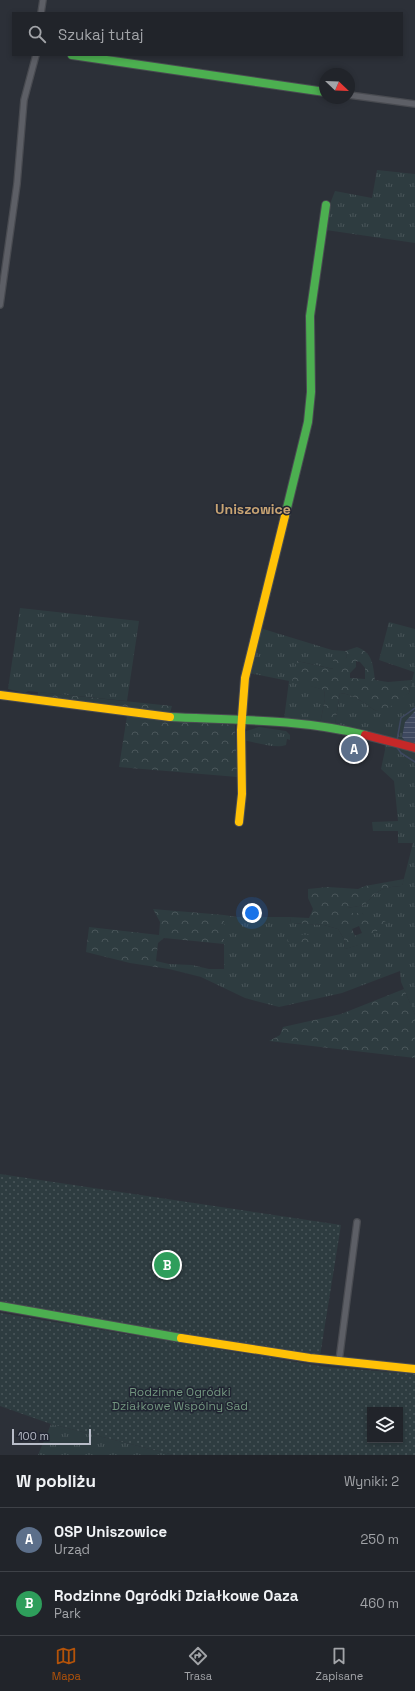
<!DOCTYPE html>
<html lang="pl">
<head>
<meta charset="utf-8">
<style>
  body { margin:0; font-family:"Space Grotesk",sans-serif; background:#2d3036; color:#f1f3f6 }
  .controls { position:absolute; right:12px; bottom:12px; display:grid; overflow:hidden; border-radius:0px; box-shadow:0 2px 6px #0003 }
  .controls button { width:36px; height:36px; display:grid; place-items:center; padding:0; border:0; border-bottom:1px solid #3e4147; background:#21242a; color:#f1f3f6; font:20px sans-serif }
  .compass { position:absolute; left:319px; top:68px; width:36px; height:36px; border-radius:50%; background:#21242a; box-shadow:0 2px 6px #0003; rotate:113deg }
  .scale { position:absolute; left:12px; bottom:10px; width:79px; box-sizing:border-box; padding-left:4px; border:2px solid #b8bcc8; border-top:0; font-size:11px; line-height:14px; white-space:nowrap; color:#b8bcc8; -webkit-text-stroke:3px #212532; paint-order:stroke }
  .you { position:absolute; left:252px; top:913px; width:14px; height:14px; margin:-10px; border:3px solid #fff; border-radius:50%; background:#1a73e8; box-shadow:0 0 0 6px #1a73e833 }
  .badge { display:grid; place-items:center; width:26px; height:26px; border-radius:50%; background:#b45309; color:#fff; font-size:13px; font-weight:700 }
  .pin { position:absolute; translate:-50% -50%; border:2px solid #fff; box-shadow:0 1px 4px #0006 }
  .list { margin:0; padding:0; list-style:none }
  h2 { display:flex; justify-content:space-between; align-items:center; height:52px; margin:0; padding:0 16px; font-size:17px }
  h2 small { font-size:13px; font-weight:400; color:#a2a4a8 }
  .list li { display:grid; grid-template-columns:26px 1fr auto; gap:12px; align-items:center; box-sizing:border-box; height:64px; padding:0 16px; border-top:1px solid #3e4147 }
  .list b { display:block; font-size:15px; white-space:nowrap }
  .list p { margin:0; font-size:13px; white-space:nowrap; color:#a2a4a8 }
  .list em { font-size:13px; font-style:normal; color:#a2a4a8 }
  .icon { flex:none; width:22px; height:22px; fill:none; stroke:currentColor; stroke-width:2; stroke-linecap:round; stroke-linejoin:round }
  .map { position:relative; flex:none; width:415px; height:1455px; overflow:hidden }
  .search { position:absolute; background:#21242a; box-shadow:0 2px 6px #0003; left:12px; right:12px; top:12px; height:44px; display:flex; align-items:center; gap:10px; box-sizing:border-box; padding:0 14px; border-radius:0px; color:#a2a4a8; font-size:15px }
  .sheet { height:180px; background:#21242a }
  nav { display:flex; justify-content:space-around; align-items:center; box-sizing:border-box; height:56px; border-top:1px solid #3e4147; background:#21242a; font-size:11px; color:#a2a4a8 }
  nav a { display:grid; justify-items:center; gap:2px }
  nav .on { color:#b45309 }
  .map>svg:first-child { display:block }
</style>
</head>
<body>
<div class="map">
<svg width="415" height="1455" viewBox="0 0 415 1455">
  <defs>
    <pattern id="grass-tufts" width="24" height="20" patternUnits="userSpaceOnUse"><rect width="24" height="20" fill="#2e3c40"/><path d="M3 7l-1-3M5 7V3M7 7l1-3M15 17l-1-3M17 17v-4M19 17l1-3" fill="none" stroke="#4a565a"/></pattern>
    <pattern id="forest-crowns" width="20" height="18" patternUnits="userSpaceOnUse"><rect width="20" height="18" fill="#2e3c40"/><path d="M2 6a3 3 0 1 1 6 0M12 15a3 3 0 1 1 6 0" fill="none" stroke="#4a565a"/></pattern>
    <pattern id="garden-dots" width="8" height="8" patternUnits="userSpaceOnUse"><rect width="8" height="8" fill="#2e3c40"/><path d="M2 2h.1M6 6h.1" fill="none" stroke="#4a565a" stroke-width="1.8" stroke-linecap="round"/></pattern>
    <pattern id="water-rules" width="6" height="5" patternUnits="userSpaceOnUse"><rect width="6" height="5" fill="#3e485f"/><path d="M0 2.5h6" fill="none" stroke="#586074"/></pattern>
  </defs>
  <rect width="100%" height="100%" fill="#2c3038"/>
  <path fill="url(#grass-tufts)" d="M377,170L415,174V243L326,230L328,209L335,191L372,198Z
    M20,608L139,621L127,701L28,691L25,693L8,689Z
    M389,622L415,629V1015L401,982L400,971L342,993L279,1007L245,998L201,977L169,969V964L192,965L209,969H224V915L237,917H290L291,923L324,925L338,929L344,939L345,949L358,945L354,936L362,933H376L362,913H346L347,908L365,905C377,890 383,887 402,886L413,843H398V831H373L372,822L398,821L394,781L381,769L385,750L384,735L335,724L340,693C354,694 365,704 376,711L409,693L414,672L379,660Z
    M260,628L332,650L345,651L347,657L334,669L297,661L311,686L324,690L325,699L320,724L284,719L289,681L249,673Z
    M259,727L286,731L290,735V740L287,739L286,745C275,749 255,742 242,740L243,732Z
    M51,1424L174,1455H38Z"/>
  <path fill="url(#forest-crowns)" fill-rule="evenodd" d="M357,647C373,653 373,665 375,680L388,682L412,680L409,693L390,707L376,711C365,704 354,694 340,693L335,724H320L325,699L324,690L292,681L297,661L333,669V659L340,656L343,660L347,657L345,651ZM356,661L360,662L365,668V679L350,678V673L356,667Z
    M38,692L172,706L168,720L235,725L237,777L119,767L127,716L37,704Z
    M404,879L402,886C383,887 377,890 365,905L347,908V913H362L368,920L380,917L387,923L380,925L376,933H362L359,926L352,929L359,945L345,949L344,939L338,929L324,925L291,923L290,917L309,918L313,909L308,898V889L328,887L358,889L365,886Z
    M153,909L224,915V944L164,938L158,943L156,961L169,964V969L130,963L86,952L89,927L159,935L160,922Z
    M286,934L310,935L309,944L288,943Z
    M404,989L415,1015V1058L269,1041L280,1035L283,1027L341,1014Z"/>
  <path fill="url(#garden-dots)" fill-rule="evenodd" d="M0,1174L341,1225L320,1356L0,1305Z
    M0,1313L326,1367L415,1374V1455H174L51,1424L0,1406ZM370,1410H400V1440H370Z"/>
  <path fill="url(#water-rules)" d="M415,711V743L405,741L402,737L405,722Z"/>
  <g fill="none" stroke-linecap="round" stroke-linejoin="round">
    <path stroke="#3e485f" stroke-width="1.5" d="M397,740L401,718L415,708
      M396,746L401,753L415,762"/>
    <defs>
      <path id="street" d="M41,13L43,0
        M349,95L415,104
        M0,305L17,184L24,100L36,55
        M339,1361L357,1222"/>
      <path id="fast" d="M72,55L325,92
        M285,516L308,422L311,392L310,316L326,205
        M170,717C235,720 301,719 365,735
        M0,1306L181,1338"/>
      <path id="slow" d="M0,695L170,717
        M239,822L242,794L241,730L245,678L285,516
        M181,1338L310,1358L415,1369"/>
      <path id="jam" d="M365,735L415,748"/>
    </defs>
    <use href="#street" stroke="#494b51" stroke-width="8"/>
    <use href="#fast" stroke="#494b51" stroke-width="10"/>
    <use href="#slow" stroke="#494b51" stroke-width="10"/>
    <use href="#jam" stroke="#494b51" stroke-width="10"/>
    <use href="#street" stroke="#5d5f66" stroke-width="5.5"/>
    <use href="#fast" stroke="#4caf50" stroke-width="8"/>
    <use href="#slow" stroke="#ffc107" stroke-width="8"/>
    <use href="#jam" stroke="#c62828" stroke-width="8"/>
  </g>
  <g text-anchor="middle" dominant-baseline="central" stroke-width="3" stroke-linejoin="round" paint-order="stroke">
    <g font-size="12" fill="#72957f" stroke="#212532">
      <text x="180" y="1392">Rodzinne Ogródki<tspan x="180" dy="14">Działkowe Wspólny Sad</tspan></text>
    </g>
    <g font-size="14" font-weight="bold" fill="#c8a473" stroke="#212532">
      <text x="253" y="509">Uniszowice</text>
    </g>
  </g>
</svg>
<div class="controls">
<button><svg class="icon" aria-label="layers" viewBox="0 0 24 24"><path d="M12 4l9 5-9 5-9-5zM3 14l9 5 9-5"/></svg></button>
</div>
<svg class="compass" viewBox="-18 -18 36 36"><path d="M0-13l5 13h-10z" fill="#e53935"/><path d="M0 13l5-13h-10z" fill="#a2a4a8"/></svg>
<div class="scale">100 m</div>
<div class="you"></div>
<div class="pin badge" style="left:354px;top:749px;background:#5c6f8a">A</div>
<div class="pin badge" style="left:167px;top:1265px;background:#2e9e5b">B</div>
<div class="search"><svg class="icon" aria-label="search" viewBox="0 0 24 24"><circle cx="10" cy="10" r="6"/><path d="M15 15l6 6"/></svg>Szukaj tutaj</div>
</div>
<section class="sheet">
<h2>W pobliżu<small>Wyniki: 2</small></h2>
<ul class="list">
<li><span class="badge" style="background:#5c6f8a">A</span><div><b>OSP Uniszowice</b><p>Urząd</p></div><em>250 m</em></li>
<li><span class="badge" style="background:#2e9e5b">B</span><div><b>Rodzinne Ogródki Działkowe Oaza</b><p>Park</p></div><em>460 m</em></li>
</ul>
</section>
<nav>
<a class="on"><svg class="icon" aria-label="map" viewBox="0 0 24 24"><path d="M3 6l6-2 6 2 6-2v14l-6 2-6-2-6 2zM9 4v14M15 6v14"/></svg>Mapa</a>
<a><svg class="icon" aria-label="directions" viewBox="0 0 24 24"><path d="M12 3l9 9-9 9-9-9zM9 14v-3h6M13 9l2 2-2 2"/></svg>Trasa</a>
<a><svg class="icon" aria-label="saved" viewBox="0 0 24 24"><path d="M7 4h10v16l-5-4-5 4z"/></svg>Zapisane</a>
</nav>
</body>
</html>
